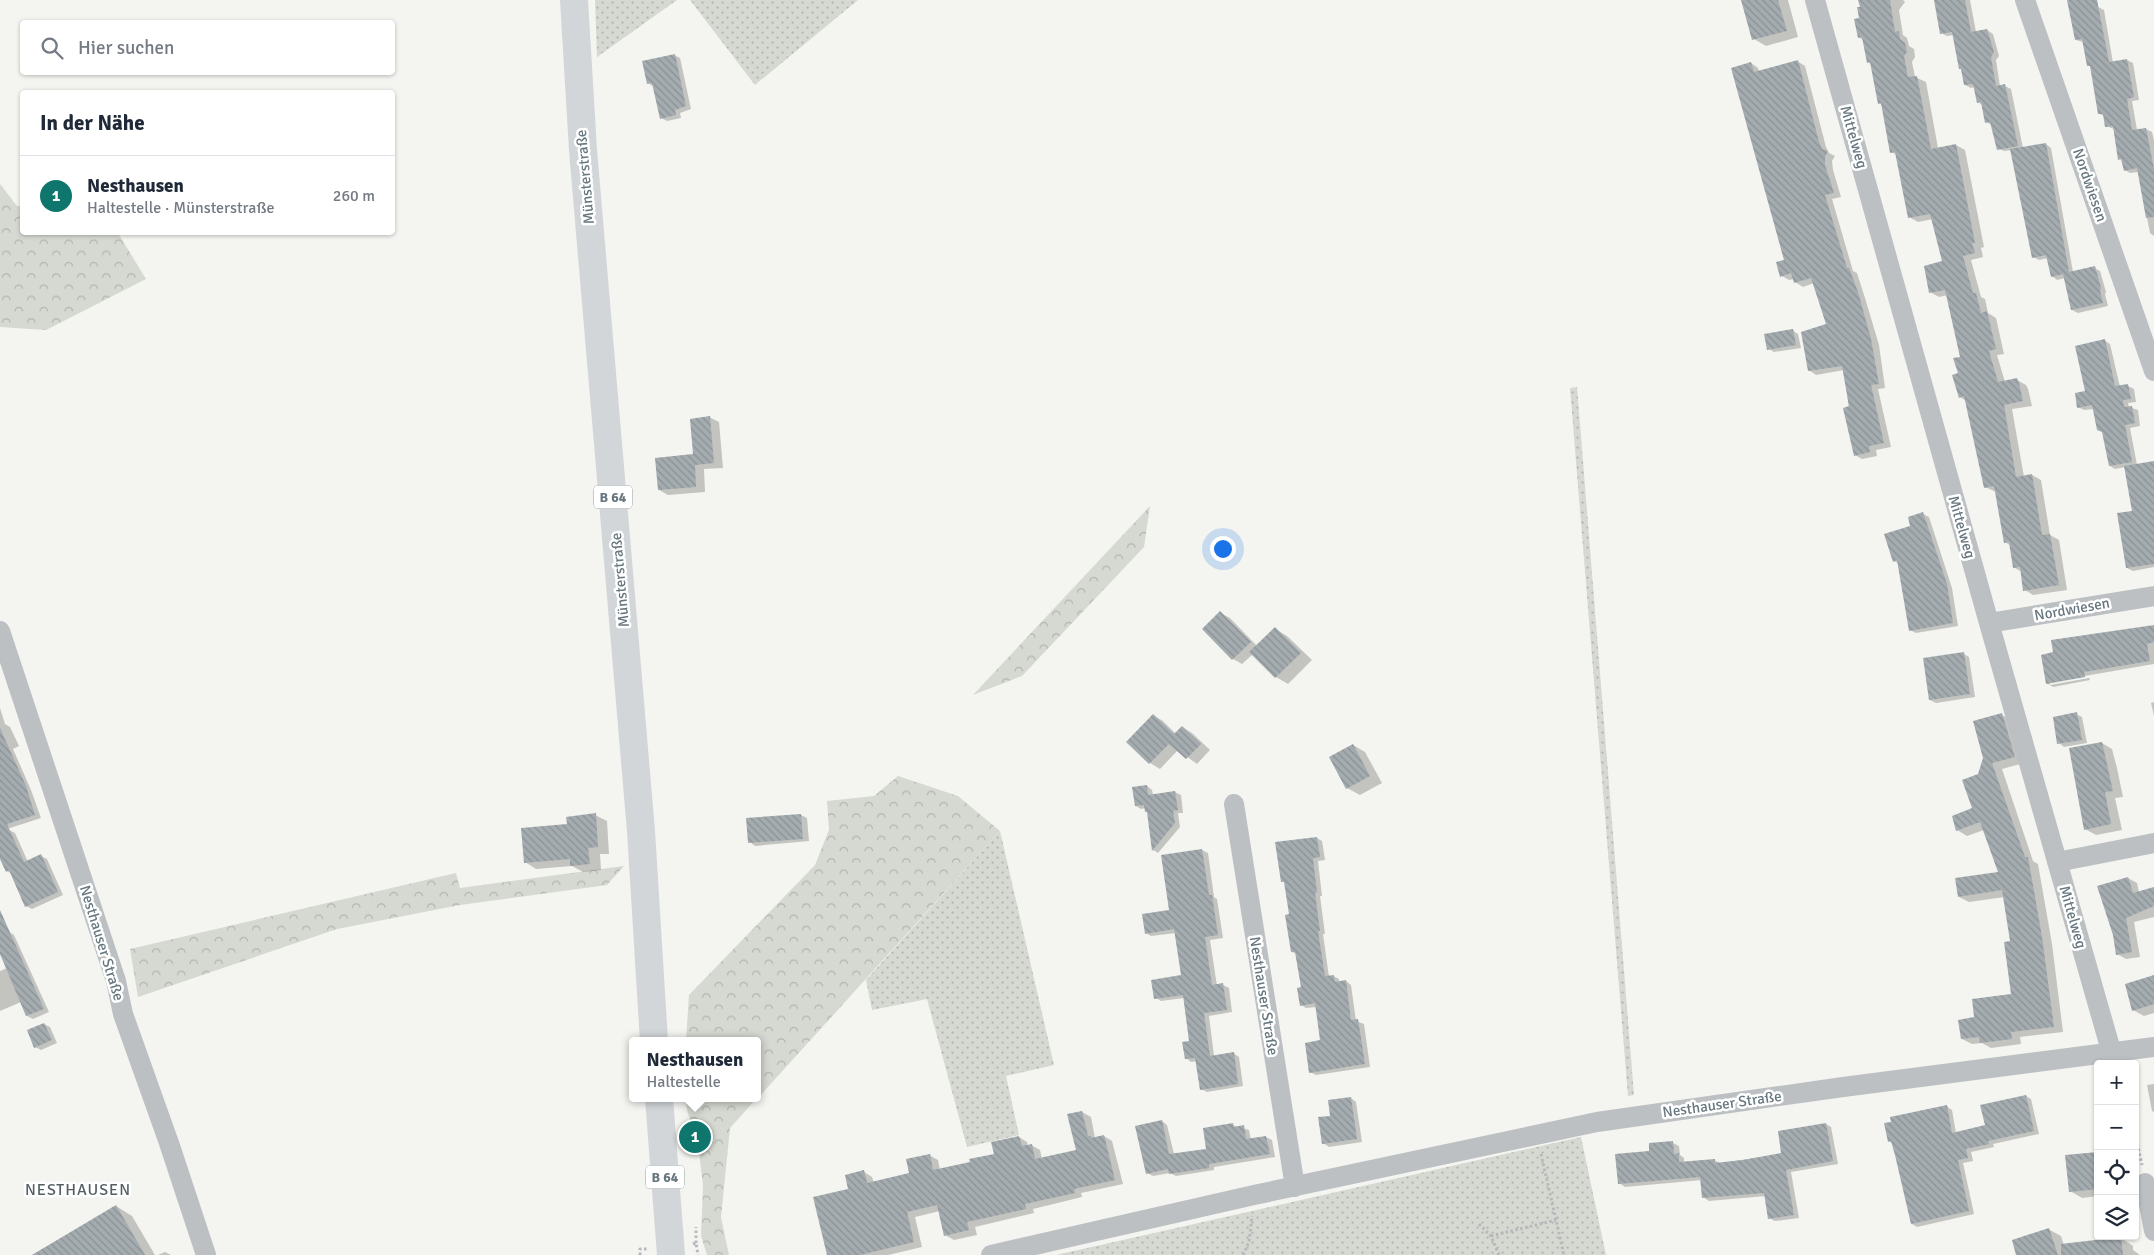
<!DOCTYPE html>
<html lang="de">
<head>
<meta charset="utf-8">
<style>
  body { margin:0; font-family:Signika,sans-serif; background:#f6f6f7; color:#1f2937 }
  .controls { position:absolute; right:15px; bottom:15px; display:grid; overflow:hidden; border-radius:5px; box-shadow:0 1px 4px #0004 }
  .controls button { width:45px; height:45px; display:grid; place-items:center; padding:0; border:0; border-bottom:1px solid #e0e1e3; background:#fff; color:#1f2937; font:25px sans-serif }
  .you { position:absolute; left:1222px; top:548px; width:18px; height:18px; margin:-12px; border:4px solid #fff; border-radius:50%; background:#1a73e8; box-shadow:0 0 0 8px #1a73e833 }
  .badge { display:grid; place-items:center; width:32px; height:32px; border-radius:50%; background:#0f766e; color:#fff; font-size:16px; font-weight:700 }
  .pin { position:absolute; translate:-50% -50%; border:2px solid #fff; box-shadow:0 1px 5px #0006 }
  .popup { position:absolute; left:629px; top:1037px; width:132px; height:65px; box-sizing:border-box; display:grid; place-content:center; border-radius:5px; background:#fff; filter:drop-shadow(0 1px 4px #0005); font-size:16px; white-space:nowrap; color:#747a83 }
  .popup b { font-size:19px; color:#1f2937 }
  .popup::after { content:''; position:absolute; left:50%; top:100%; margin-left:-10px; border:10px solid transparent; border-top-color:#fff }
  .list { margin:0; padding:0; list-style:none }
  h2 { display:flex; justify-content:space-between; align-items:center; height:65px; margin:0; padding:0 20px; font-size:21px }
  h2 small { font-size:16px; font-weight:400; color:#747a83 }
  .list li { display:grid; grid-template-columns:32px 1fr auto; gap:15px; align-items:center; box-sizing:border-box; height:80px; padding:0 20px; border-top:1px solid #e0e1e3 }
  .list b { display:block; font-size:19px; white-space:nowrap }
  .list p { margin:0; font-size:16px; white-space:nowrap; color:#747a83 }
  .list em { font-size:16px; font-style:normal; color:#747a83 }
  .icon { flex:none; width:28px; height:28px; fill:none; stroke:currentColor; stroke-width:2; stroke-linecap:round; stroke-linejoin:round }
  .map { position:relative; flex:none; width:2154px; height:1255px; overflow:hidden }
  .search { position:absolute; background:#fff; box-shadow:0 1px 4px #0004; left:20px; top:20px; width:375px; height:55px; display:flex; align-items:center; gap:12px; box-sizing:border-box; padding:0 18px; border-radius:5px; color:#747a83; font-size:19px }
  .panel { position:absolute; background:#fff; box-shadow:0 1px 4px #0004; left:20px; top:90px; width:375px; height:145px; border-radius:5px }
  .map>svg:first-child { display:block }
</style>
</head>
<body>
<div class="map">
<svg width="2154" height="1255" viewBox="0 0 2154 1255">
  <defs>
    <pattern id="grass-dots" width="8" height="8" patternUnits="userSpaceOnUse" patternTransform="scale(1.25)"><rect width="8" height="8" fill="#d5d9d1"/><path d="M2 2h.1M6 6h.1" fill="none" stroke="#b1b5af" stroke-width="1.8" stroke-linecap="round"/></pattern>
    <pattern id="forest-crowns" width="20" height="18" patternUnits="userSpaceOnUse" patternTransform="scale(1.25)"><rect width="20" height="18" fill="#d5d9d1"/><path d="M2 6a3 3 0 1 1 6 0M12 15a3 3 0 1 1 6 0" fill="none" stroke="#b1b5af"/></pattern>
    <pattern id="building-back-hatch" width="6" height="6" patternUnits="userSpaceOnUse" patternTransform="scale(1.25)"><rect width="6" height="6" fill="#a4acb0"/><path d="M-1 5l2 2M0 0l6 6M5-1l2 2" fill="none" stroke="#899194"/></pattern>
  </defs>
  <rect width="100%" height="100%" fill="#f4f4f1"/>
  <path fill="url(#grass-dots)" d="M595,0H677L597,57Z
    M690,0H858L755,85Z
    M1577,387L1634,1095L1628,1096L1570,388Z
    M1000,831L1054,1065L1006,1076L1019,1135L967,1147L927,999L872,1010L866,980Z
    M1581,1137L1606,1255H1056Z"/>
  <path fill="url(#forest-crowns)" d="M0,184L17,206H22V232L118,233L146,279L46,330L0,327Z
    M1150,506L1144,547L1022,676L973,695Z
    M898,776L958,796L1000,831L758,1098V1041H686L689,995L815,865L829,830L827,801L874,796Z
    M624,866L607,885L460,905L337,929L138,997L130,949L456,873L460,888Z
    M685,1098H757L730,1128L721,1217L729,1255H707L701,1236L703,1185L697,1136L688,1114Z"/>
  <path fill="#0003" d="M1743,0H1788L1798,37L1766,46L1754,39Z
    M1860,0H1903L1905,2L1899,10L1903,35L1907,38L1909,46L1914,49L1915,57L1912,62L1915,77L1926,82L1938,148L1956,145L1965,150L1984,247L1981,248L1983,257L1971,260L1981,297L1985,299L1988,313L1996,318L2004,354L1997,355L2005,382L2017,380L2026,385L2028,389L2032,406L2012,409L2024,477L2032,475L2041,480L2050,535L2059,540L2067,590L2033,595L2025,590L2022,572L2015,568L2011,546L2005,542L1996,492L1985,487L1966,401L1960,397L1961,358L1948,295L1939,297L1930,292L1944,262L1933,219L1918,222L1909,217L1897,155L1891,152L1882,105L1879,103L1871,64L1868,62L1864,41L1859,37L1861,8Z
    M1936,0H1970L1976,32L1987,30L1993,34L1999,56L1996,60L2000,86H2005L2011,89L2023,148L2046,144L2051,148L2073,272L2094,268L2100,271L2106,292L2105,294L2108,306L2078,313L2072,310L2065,278L2057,280L2052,276L2048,258L2039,260L2033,257L2012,150L2004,151L1998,148L1992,125L1986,122L1982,105L1978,102L1975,87L1971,88L1965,85L1954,35L1947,36L1941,33Z
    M2068,0H2097L2098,7L2104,10L2113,63L2127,60L2133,63L2139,100L2132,101L2137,130L2146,129L2152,132L2154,140V236L2150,233L2138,172L2130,173L2125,170L2123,161L2120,159L2114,129L2106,126L2104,116L2100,114L2091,67L2088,65L2083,42L2076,40Z
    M674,55L680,58L691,109L680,113L681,118L667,121L661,118L654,87L648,83Z
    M1797,61L1805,66L1826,147L1829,153L1835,156L1832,161L1833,170L1841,197L1832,199L1853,271L1857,273L1865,298L1879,345L1885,388L1878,389L1891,447L1876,450L1877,456L1862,459L1855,455L1844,370L1816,375L1809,370L1827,325L1814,283L1803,287L1795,282L1794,279L1789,280L1782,276L1786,260L1751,63L1758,68L1759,71Z
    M1792,330L1798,334L1801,348L1774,352L1769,349Z
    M2105,341L2110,344L2120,387L2128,386L2134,389L2136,402L2128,403L2129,407L2138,410L2140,426L2130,428L2137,465L2154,463V567L2133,571L2127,568L2134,512L2125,467L2115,469L2110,466L2104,433L2101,431L2094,409L2084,410L2078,407L2086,392Z
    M709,417L719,422L723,468L704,469L705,492L668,495L659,490L694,456Z
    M1923,514L1929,517L1952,588L1958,626L1916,633L1910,630L1898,563L1894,561L1912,527Z
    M1220,613L1230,618L1257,646L1275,629L1287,636L1312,660L1288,684L1276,677L1253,654L1242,664L1233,659Z
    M2154,627V664L2050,682V685L2089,678L2090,680L2053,687L2047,683Z
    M1964,654L1969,657L1975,697L1936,703L1930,700Z
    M2154,702V716L2151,703Z
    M0,708L5,724L10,727L19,746L13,749L31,790L41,818L7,829L15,833L28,862L41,856L47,859L63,895L32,909L26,906L12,874L7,871L0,856Z
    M2076,714L2082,717L2087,743L2064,747L2059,743Z
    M1153,715L1163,721L1176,734L1182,727L1192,733L1210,750L1197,764L1178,750L1160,769L1150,763L1128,742Z
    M2002,715L2012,720L2024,763L2002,769L2033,861L2038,864L2052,944L2063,1032L2020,1037L2021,1044L1991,1048L1982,1043L1972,1044L1962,1039L2012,995V942L2005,897L1969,902L1959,897L1999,873L1984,830L1967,836L1957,830L1973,809L1979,775Z
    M2102,743L2112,749L2117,768L2123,797L2115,798L2122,830L2096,835L2085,829Z
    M1353,745L1365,752L1382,783L1360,795L1347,788Z
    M1147,786L1152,790L1153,795L1175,792L1181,795L1183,813H1178L1180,827L1158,853L1153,850L1148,812L1146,808L1141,809L1136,806Z
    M595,815L607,821L609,854H600L601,870L583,872L572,866L536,869L525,862L568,825Z
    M801,815L807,818L809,841L755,846L750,842L748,820Z
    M1317,838L1322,841L1325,860L1318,861L1322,896H1320L1325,934H1323L1329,977L1333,976L1339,979V982L1346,981L1351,985L1356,1021L1364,1024L1370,1067L1316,1075L1310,1072L1322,1041L1317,1007L1306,1008L1301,1005L1303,988L1297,954L1292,952L1290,915L1285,883L1282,881Z
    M1202,850L1208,853L1214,897L1217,899L1223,938L1210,940L1217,986L1223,985L1229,988L1232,1012L1209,1016L1214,1056L1233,1053L1239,1057L1243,1086L1207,1092L1201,1089L1197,1061L1191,1062L1186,1058L1191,1042L1184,998L1161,1001L1156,998L1183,976L1176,933L1151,936L1146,933L1170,911L1162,856Z
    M2128,878L2137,883L2139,892L2154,888V917L2134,922L2140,957L2126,959L2117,954Z
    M9,932L14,935L49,1012L33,1019L27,1016L21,1002L0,1011V971L7,968L0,950V935Z
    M2154,976V1013L2144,1016L2133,1010Z
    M44,1024L50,1027L57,1043L41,1050L35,1047Z
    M2154,1084V1112L2152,1111L2147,1085Z
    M2026,1096L2031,1099L2039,1134L1993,1144L1994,1147L1971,1152L1973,1161L1963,1163L1974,1214L1917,1227L1912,1224L1893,1144L1889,1141L1946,1106L1952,1110L1956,1133L1986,1126Z
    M1351,1098L1356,1102L1362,1142L1329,1147L1323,1143L1331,1117Z
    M1082,1112L1091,1117L1095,1138L1104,1136L1112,1141L1123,1184L1081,1193L1082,1197L1033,1209L1034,1213L975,1227L977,1235L954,1240L945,1235L940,1211L915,1217L922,1247L888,1255H829L849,1190L864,1172L872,1177L874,1183L910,1174L929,1155L938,1160L940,1170L971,1163L995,1155L1019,1137L1027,1142L1028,1146L1031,1145L1040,1150L1042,1159L1077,1151Z
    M1162,1121L1167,1125L1174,1154L1207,1150L1232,1125L1249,1130L1251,1140L1266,1137L1272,1140L1275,1157L1214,1167V1170L1176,1176L1170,1173L1153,1176L1147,1173Z
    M1826,1124L1831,1127L1838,1164L1791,1172L1799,1218L1775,1221L1769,1218L1766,1196L1709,1201L1703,1197L1702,1180L1625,1187L1619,1183L1651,1152L1673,1143L1679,1146L1680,1155L1684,1158V1162L1714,1160L1720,1163L1783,1154Z
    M2098,1153V1196L2082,1198L2070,1191Z
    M116,1206L132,1216L155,1255H32Z
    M2048,1229L2061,1236L2067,1255H2018Z
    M2121,1238L2133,1246V1250L2140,1255H2087Z
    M165,1252L171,1255H158Z"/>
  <path fill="url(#building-back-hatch)" d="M1741,0H1778L1787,31L1752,40Z
    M1858,0H1890L1895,32L1899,31L1900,39L1905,43L1907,52L1904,56L1908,77L1917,76L1931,149L1956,144L1975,243H1972L1975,253L1963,256L1973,293H1976L1981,313L1987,311L1996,349L1989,351L1998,382L2017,378L2019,383L2023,401L2004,405L2016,477L2032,474L2042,535L2050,534L2059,585L2023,591L2020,567L2013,568L2009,542L2004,543L1994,486L1984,488L1964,396L1959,398L1952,375L1958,373L1953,358L1960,357L1945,290L1929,293L1924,266L1942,261L1930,214L1908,218L1895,152L1890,153L1881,103L1878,104L1870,62L1867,63L1862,37L1858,38L1854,19L1859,18L1857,7H1860Z
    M1934,0H1965L1971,32L1987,29L1994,52L1991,57L1996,86L2005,84L2018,146L1997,150L1990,122L1985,123L1981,102L1977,103L1973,84L1964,85L1961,69H1959L1952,32L1940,34Z
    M2067,0H2097L2109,62L2127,59L2134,97L2127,99L2132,130L2146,128L2154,169V217L2146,218L2137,168L2124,171L2121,159L2118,160L2113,126L2105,127L2103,114H2098L2090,66H2087L2082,39L2075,40Z
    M675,54L686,106L675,110L676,115L660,119L652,83L647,84L642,61Z
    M1798,60L1819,142L1822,149L1828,151L1825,157V165L1834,193L1825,195L1847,268H1849L1858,292L1871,339L1879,384L1871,385L1884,443L1869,446L1870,452L1854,456L1843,408L1849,406L1842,366L1808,371L1801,332L1826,324L1811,278L1794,283L1791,273L1780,277L1776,262L1784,260L1731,68L1751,62L1754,72Z
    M2046,143L2069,272L2095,266L2101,288L2100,291L2103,303L2071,310L2063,274L2051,277L2046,255L2032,258L2010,149Z
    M1793,329L1796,345L1767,350L1764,334Z
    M2105,339L2115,386L2128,384L2131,399L2123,400L2124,407L2132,406L2135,423L2125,425L2132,462L2109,466L2102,432L2097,430L2092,405L2077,408L2075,393L2085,391L2075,346Z
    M710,416L714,463L695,465L696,487L658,490L655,458L693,454L690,419Z
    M2154,461V564L2126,568L2117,513L2132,511L2124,466Z
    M1923,512L1947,584L1953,623L1909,631L1897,560L1893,562L1884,534L1910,526L1908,517Z
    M1220,611L1251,642L1232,660L1202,629Z
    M2154,625V642L2147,644L2150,661L2084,672L2085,677L2046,684L2041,655L2053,652L2051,640Z
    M1275,627L1301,653L1275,678L1249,652Z
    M1964,652L1970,694L1929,700L1923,658Z
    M2077,712L2082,740L2057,744L2053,717Z
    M2002,713L2015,757L1992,763L2025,857H2028L2042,937L2054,1027L2011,1032L2012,1039L1980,1043L1979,1037L1961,1039L1958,1020L1974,1017L1972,999L2011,994L2004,942L2010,941L2002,890L1958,897L1955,878L1998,872L1980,822L1956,831L1952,816L1972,808L1962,780L1978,774L1983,758L1973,721Z
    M1153,714L1174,734L1182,726L1201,744L1186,759L1169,744L1149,764L1126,742Z
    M0,728L26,786L35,815L7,824L24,862L41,854L58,892L25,907L9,870L6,872L0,859Z
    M2102,742L2113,791L2105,792L2111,824L2084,830L2069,748Z
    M1353,744L1370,776L1346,789L1329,757Z
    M1147,785L1148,795L1175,791L1178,810L1173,811L1175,823L1152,851L1147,812H1145L1144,805L1135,806L1132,787Z
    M596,813L598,847L588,848L590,864L570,866V859L524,863L521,828L567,824L566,817Z
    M801,814L803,839L748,843L746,818Z
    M1317,837L1320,857L1313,858L1317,893H1315L1320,931H1318L1325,976L1334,975L1335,982L1346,980L1351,1020L1358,1019L1365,1064L1309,1073L1305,1043L1320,1040L1315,1003L1300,1006L1297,988L1301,987L1295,952H1291L1285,915L1289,914L1284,882H1281L1275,842Z
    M1202,849L1209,895H1212L1218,935L1205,937L1212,985L1223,983L1227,1010L1204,1013L1210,1056L1234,1052L1238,1084L1200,1090L1195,1058L1185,1059L1182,1042L1189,1041L1183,995L1154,999L1151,980L1181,975L1174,929L1145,934L1142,914L1169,910L1161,855Z
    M2128,877L2133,893L2154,887V906L2126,918L2132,952L2116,955L2113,935L2097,886Z
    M0,910L44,1009L26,1016L0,954Z
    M2154,975V1004L2132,1011L2125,984Z
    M44,1023L52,1040L34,1048L27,1030Z
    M2026,1095L2034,1131L1988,1141L1989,1144L1966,1149L1968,1158L1958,1160L1969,1211L1911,1224L1895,1155L1891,1141L1888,1142L1884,1123L1891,1122L1890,1117L1947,1105L1952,1133L1985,1125L1980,1105Z
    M1351,1097L1357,1139L1322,1144L1318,1117L1330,1116L1328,1100Z
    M1082,1111L1088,1136H1091V1138L1104,1135L1115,1180L1074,1189L1075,1193L1025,1204L1026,1209L967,1222L969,1230L944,1236L937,1205L907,1212L914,1242L860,1255H827L813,1197L848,1189L845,1175L864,1170L867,1183L909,1173L906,1159L930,1154L933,1170L970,1162L969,1159L994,1154L991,1142L1019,1136L1022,1146L1032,1144L1035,1159L1076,1150L1067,1114Z
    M1162,1120L1169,1154L1206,1149L1203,1128L1233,1123L1234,1127L1244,1125L1246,1139L1266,1136L1270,1154L1209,1164V1168L1169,1174L1168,1169L1146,1174L1135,1126Z
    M1826,1123L1833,1161L1786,1170L1794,1215L1768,1219L1764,1193L1702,1198L1700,1177L1618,1184L1615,1154L1649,1151V1143L1673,1141L1674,1154L1679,1153V1162L1715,1159V1163L1743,1160L1781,1153L1778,1131Z
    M2098,1152V1189L2069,1192L2065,1155Z
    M116,1205L145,1255H32Z
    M2049,1228L2058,1255H2016L2012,1240Z
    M2121,1237L2123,1255H2061V1244Z"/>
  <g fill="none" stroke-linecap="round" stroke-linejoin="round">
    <path stroke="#b6b9bb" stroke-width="3" stroke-dasharray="2.5 2.5" stroke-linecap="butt" d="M2135,1134L2142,1165
      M1541,1154L1564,1255
      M1479,1224L1491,1236L1499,1255
      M1491,1236L1556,1220
      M696,1243V1227
      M693,1244L696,1243L698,1255
      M640,1255V1249H647
      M1243,1255L1249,1242L1252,1216"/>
    <path stroke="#bcc0c3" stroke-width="20" d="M1815,0L1989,623L2112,1054
      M2025,0L2154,371
      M1989,623L2154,596
      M0,631L116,981L123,1014L169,1143L206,1255
      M1234,804L1295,1187
      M2057,862L2154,843
      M2145,1183L2154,1231
      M991,1255L1254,1195L1597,1122L1843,1087L2154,1047"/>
    <path stroke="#d2d6d9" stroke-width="28" d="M574,0L583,150L641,831L654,1041
      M659,1098L671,1255"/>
  </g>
  <g text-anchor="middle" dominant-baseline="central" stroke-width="5" stroke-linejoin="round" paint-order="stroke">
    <g fill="#fff" stroke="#95a0a5" stroke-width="1">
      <rect x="594" y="485.5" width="38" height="23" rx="4"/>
      <rect x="646" y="1165.5" width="38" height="23" rx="4"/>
    </g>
    <g font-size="14" font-weight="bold" fill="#67777f">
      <text x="613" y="497">B 64</text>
      <text x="665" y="1177">B 64</text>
    </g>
    <g font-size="15" fill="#67777f" stroke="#fff">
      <text transform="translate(1854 137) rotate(74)">Mittelweg</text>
      <text transform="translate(585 177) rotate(-95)">Münsterstraße</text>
      <text transform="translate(2090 185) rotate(71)">Nordwiesen</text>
      <text transform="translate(1962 527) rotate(74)">Mittelweg</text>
      <text transform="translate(620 580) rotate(-95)">Münsterstraße</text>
      <text transform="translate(2072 609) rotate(-10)">Nordwiesen</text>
      <text transform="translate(2073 917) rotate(74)">Mittelweg</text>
      <text transform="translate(102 943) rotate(73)">Nesthauser Straße</text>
      <text transform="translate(1264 996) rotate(81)">Nesthauser Straße</text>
      <text transform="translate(1722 1104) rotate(-8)">Nesthauser Straße</text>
    </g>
    <g font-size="16" letter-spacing="1" fill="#545f65" stroke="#fff">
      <text x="78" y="1190">NESTHAUSEN</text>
    </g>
  </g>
</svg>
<div class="controls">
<button>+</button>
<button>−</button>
<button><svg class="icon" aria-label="locate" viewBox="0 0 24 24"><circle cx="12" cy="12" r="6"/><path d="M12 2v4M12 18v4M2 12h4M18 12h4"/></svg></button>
<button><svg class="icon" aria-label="layers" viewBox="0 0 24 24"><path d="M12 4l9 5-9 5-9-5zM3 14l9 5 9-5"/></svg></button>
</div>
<div class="you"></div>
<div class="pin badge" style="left:695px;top:1137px">1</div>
<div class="popup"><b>Nesthausen</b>Haltestelle</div>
<div class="search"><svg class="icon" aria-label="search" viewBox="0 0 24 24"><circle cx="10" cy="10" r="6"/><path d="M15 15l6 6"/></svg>Hier suchen</div>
<section class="panel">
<h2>In der Nähe<small></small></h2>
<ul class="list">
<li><span class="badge">1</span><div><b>Nesthausen</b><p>Haltestelle · Münsterstraße</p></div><em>260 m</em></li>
</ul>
</section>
</div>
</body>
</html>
